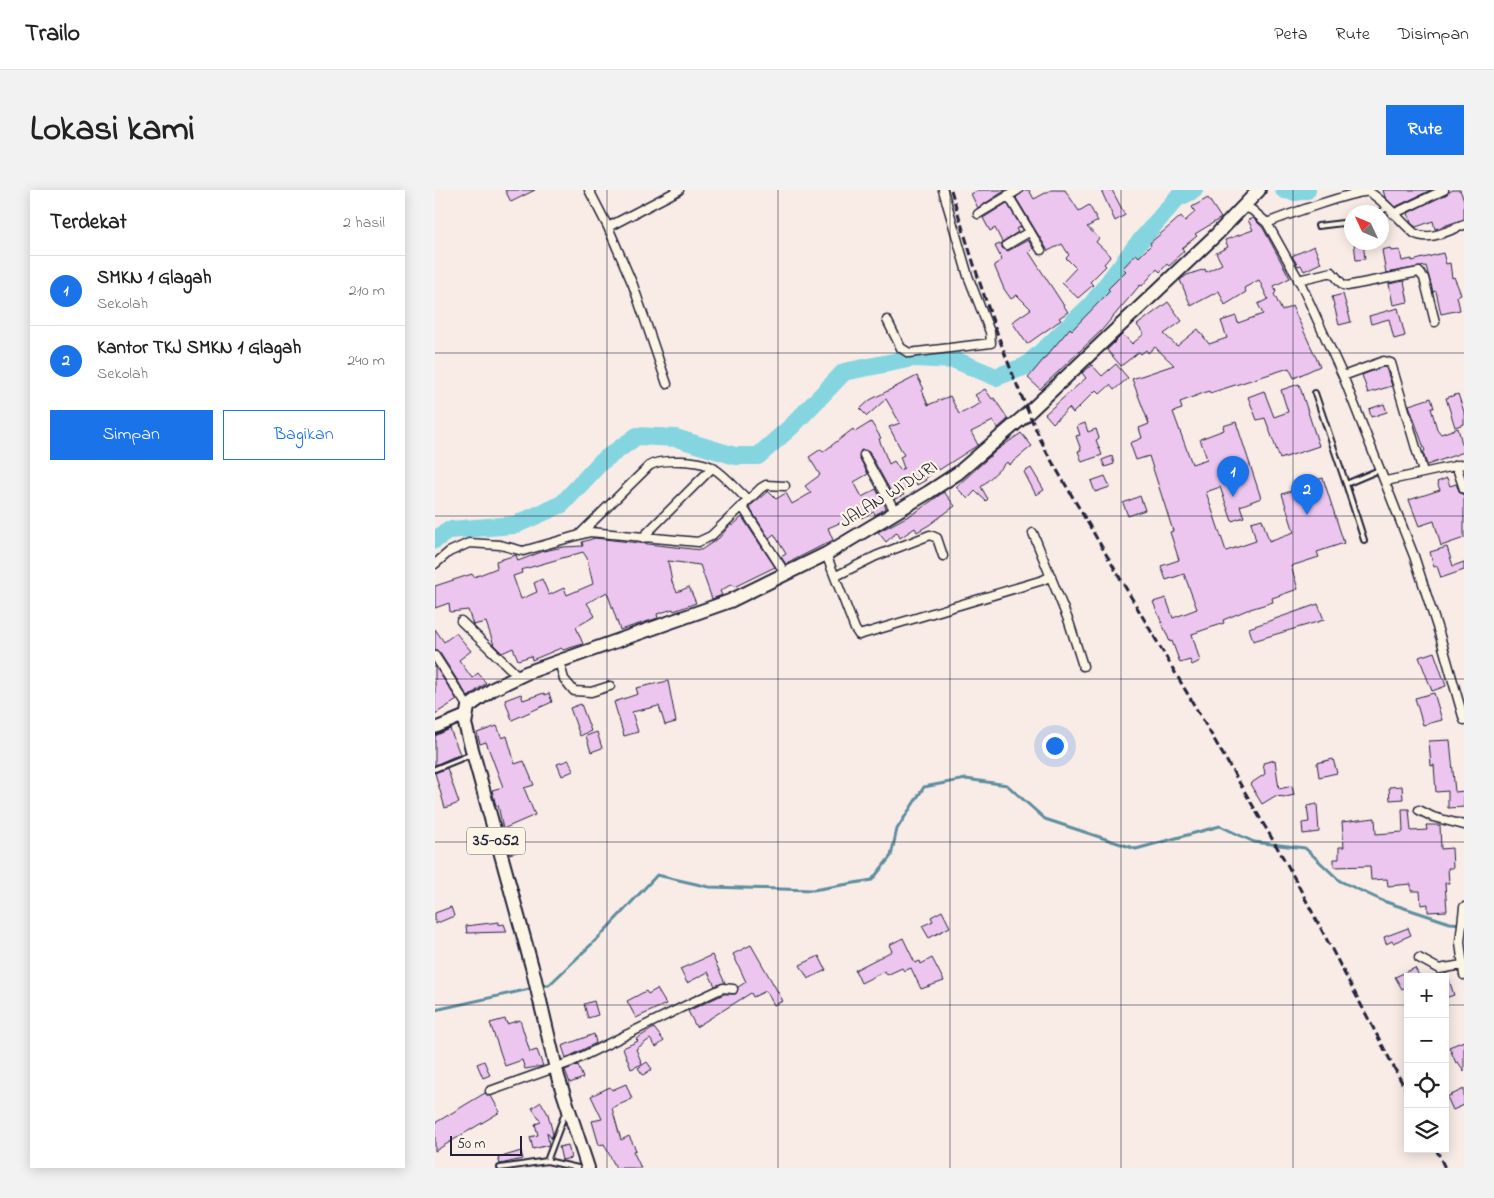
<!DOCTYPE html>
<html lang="id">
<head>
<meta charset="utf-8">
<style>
  body { margin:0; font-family:"Indie Flower",sans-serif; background:#f2f2f2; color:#222 }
  .controls { position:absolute; right:15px; bottom:15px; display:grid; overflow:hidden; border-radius:0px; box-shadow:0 2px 12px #0003 }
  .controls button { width:45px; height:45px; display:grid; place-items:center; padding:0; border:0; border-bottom:1px solid #e0e0e0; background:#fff; color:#222; font:25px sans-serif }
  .compass { position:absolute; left:909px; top:15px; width:45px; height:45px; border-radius:50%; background:#fff; box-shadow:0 2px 12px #0003; rotate:314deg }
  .scale { position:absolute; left:15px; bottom:12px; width:72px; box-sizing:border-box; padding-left:5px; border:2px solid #22223b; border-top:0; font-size:14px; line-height:18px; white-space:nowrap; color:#22223b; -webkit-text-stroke:4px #fcf5e5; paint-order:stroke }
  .you { position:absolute; left:619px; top:555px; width:18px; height:18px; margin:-12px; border:4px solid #fff; border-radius:50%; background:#1a73e8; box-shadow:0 0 0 8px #1a73e833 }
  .badge { display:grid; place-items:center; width:32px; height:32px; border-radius:50%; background:#1a73e8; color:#fff; font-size:16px; font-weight:700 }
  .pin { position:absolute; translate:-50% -41px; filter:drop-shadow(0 1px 2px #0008) }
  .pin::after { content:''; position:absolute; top:26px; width:18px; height:15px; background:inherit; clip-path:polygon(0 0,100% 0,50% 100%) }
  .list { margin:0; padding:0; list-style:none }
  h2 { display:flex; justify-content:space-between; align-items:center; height:65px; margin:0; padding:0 20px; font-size:21px }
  h2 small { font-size:16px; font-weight:400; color:#767676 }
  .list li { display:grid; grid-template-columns:32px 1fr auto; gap:15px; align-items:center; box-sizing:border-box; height:70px; padding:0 20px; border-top:1px solid #e0e0e0 }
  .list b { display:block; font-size:19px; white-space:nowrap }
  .list p { margin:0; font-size:16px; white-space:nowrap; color:#767676 }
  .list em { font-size:16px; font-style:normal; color:#767676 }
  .actions { display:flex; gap:10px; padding:15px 20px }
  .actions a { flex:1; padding:11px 0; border:1px solid #1a73e8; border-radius:0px; text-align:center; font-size:18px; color:#1a73e8 }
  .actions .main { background:#1a73e8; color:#fff }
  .icon { flex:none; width:28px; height:28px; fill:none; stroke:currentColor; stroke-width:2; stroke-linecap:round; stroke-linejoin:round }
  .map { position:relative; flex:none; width:1029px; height:978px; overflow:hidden; border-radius:0px }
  header { display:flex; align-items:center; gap:30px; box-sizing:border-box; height:70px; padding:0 25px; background:#fff; border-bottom:1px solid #e0e0e0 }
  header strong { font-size:24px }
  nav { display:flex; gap:28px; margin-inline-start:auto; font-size:18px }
  .intro { display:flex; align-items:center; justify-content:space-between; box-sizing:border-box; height:120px; padding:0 30px }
  h1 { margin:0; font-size:35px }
  .button { padding:12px 22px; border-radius:0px; background:#1a73e8; color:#fff; font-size:18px; font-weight:700 }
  main { display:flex; gap:30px; padding:0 30px }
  aside { flex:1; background:#fff; border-radius:0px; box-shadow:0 2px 12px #0003 }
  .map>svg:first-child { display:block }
</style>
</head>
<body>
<header>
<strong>Trailo</strong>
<nav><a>Peta</a><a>Rute</a><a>Disimpan</a></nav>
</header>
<div class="intro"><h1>Lokasi kami</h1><a class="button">Rute</a></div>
<main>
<aside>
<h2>Terdekat<small>2 hasil</small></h2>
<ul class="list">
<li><span class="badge">1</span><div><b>SMKN 1 Glagah</b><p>Sekolah</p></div><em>210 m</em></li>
<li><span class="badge">2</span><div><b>Kantor TKJ SMKN 1 Glagah</b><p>Sekolah</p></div><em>240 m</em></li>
</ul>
<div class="actions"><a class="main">Simpan</a><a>Bagikan</a></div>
</aside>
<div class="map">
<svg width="1029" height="978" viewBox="0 0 1029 978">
  <rect width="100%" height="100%" fill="#f9ece7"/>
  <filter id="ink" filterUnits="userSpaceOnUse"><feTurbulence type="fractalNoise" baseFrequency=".02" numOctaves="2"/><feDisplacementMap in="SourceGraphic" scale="10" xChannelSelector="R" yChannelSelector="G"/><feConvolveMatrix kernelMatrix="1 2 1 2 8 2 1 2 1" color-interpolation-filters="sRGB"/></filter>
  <g filter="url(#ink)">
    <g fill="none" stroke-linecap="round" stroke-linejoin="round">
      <path stroke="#5d8d9e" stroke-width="3" d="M106,796L114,795L163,748L222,685L274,697L378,700L437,690L456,666L462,639L489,597L531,589L572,595L610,629L701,659L785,636L819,652L870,658L905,691L948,711L1015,733L1028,734
        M0,820L99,798"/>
      <path stroke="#84d5e0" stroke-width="18" d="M849,0L860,2L872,0
        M0,350L14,340L80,335L127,314L166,272L202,246L241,248L300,266H323L357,236L409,182L478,168L520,170L561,187L591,176L612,157L657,114L701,56L742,8L759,0"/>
    </g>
    <path fill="#edc6ef" stroke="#22223b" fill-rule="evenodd" d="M70,0H100L76,12Z
      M544,0H571L543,18L536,4Z
      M589,0H594L599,9L616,0H630L644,21L654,15L663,31L652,37L664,48L661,52L676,66L669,74L671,76L655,92L658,95L643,108L627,93L641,78L631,68L634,65L627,54L613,61L581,8Z
      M666,0H677L690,25L680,31Z
      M948,0H996L960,17L950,7Z
      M1018,0H1025L1029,10V29L1000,39L998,31L981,37L976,33L973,23Z
      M773,8L786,28L760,44L762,46L747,58L749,61L741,68L742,69L734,76L732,74L725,82L722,79L707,96L705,95L666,141L605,199L593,188L635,138L637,140L675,101L673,99L691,81L688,78L701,64L704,67L716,55L715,53L737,34L746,26L750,31L760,22L757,17Z
      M572,13L586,37L581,39L583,42L567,52L560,38L555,41L548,28Z
      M818,28L828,38L855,88L839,96L841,102L839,104L847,121L857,116L885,176L859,188L854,178L775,203L774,201L745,212L747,219L738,222L757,274L772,269L765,249L789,240L788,236L801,232L826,308L805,316L809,327L797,331L785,297L771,302L791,361L821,351L816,332L827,329L834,351L859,342L847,304L866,298L865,295L888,288L909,353L882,362L884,367L856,376L863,399L837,408L838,412L812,420L788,430L789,433L757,444L765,471L757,475L755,470L745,473L737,451L735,452L718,412L731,408L738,428L762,419L749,384L731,390L726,376L744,370L735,342L738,341L714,266L701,270L695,253L707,248L704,238L714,234L697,189L739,175L720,157L713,163L711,160L706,164L704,162L686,176L672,160L688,144L697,154L709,144L702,135L733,112L747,131L729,144L742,156L763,139L774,154L792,148L786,131L801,126L803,133L828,124L823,114L833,109L824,90L809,98L811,102L790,115L784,101L756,116L745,90L752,85L770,79L771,82L787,74L781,63L793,57L790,50L818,40L813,30Z
      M593,50L598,58L594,62L633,122L624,128L626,130L592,154L577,132L596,119L582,105L576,109L569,99L559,75L567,70L560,56L567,53V58L573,61Z
      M919,52H928L930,69L921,70Z
      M879,56L886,73L869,81L866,75L863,76L857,66Z
      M955,58L956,61L965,60L967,71L977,69V71L1008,63L1011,74L1015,73L1017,88L1019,87L1026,104L1022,106L1025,120L1006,124L1001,101L998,102L991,76L951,83L947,60Z
      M969,91L973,112L958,115L954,94Z
      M908,104L916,132L904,135L897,107Z
      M963,118L970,146L959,149L954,129L936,134L934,126Z
      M681,174L693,188L679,200L675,195L665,204L661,200L638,223L634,218L618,233L610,224L651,188L647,183L657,175L667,186Z
      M948,177L951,178L957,196L933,203L927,185Z
      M482,186L489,199L487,200L493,215L515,206L524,224L527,223L546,213L540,205L550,199L557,209L559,208L573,229L563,238L558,231L536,242L543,255L504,280L500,276L492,282L495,285L490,289L491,290L482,295L481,292L467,301L469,305L460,309L434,262L426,260L424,267L433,284L419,292L427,307L441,299L451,318L440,325L439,322L426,328L425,326L408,335L407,332L393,338L398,350L351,374L346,367L351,364L339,344L334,348L314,317L333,301L341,309L351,303L357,314L376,303L370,296L385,285L374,267L386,259L388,262L418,239L420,242L436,232L446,248L444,249L454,274L459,271L465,280L469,278L465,267L469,265L454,237L465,233L451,209L432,226L425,219L435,210Z
      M864,194L884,256L845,269L830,228L822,230L813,207L829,201L839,227L853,222L846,200Z
      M1023,204L1029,222V234L1020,237L1011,208Z
      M996,208L999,218H996L1002,239L1006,244L1023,238L1029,262L992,275L988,262L990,261L974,215Z
      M949,214L952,222L936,227L934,219Z
      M650,233L653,242L661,239L664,248L661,250L667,265L647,272L643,261L646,260L641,246L645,245L642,236Z
      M586,243L597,256L574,275L572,272L546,297L553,309L551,311L540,301L533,309L521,297L562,260Z
      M677,266L679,274L670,277L667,270Z
      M596,278L609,300L601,305L589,282Z
      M670,286L675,297L660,302L656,291Z
      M1012,288L1015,296L1021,294L1025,303L1029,305V348L1006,356L999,331L984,336L974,310L1005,300L1002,292Z
      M509,302L520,316L494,335L482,342L480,338L465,348L462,342L451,352L443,342L481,322Z
      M705,306L710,320L693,326L688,313Z
      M307,327L340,377L299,397L297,394L285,401L287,405L277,409L265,375L233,371L237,392L242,402L254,397L261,413L239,421L238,419L222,424L223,428L185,440L172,402L152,413L160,426L141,437L148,454L128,460L126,458L97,470L96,466L83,470L78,458L67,463L59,455L51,432L38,435L33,420L15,422L14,413L0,418V396L37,384L39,387L62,378L61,371L81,365L83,371L109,361L128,357L148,356L147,352L160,348L266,360L284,348L296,334L297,336ZM148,362L152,368L158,394L132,405L129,398L114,405L107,389L99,393L102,402L86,409L78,386L87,383L86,380Z
      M1012,357L1018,376L1029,372V380L1006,388L1002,376L999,377L995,362Z
      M883,414L889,430L818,451L814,438Z
      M0,439L9,452L21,443L36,461L24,470L37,488L43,483L51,493L33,507L5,463L0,460Z
      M999,462L1011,496L997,501L984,467Z
      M0,476L22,510L0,524Z
      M233,491L241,532L230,535L224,516L197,522L203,542L189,546L179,512L203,504L201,498Z
      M109,503L110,505L114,503L117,512L77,530L70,510L86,504L88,510Z
      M999,503L1007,530L988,535L980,508Z
      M146,514L156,541L145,546L135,518Z
      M62,536L67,548L72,546L80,574L89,571L99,595L89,598L100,625L68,639L63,615L61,616L57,600L68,597L51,552L45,554L42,543Z
      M15,539L25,564L0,575V546Z
      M162,542L167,558L156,562L151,546Z
      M1015,550L1020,602L1029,601V617L1013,618V601L1001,602L999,575L996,576L994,551Z
      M898,569L902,583L884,587L882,573Z
      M134,570L138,581L127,586L122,574Z
      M840,570L844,599L857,596L859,605L851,607L840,606L827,614L815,594L830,584L828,573Z
      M12,578L24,613L10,618L0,583Z
      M967,596L968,609L955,610L954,597Z
      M882,614L884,642L868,644L867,633L874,632L872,616Z
      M967,619H974L976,641L992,640L991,635H1005L1006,659L1017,658L1018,678H1013L1014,693H1010L1012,721L993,722V714L986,715L985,701H976V694L953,696L952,689L936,690L935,676L899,677V669H904V657H909L907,632L940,628L941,644L968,642Z
      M68,643H79L82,662L74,664Z
      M16,717L19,726L0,734V723Z
      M507,721L515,737L494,748L487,736L498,731L496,727Z
      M64,732V735L69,734L72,742L32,743L31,736Z
      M973,738L976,745L958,753L957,751L951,754L949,747Z
      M468,748L480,773L485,771L486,774L497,768L509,791L486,799L476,778L469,781L467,778L452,785L450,781L426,793L420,780L457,761L454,755Z
      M316,755L348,811L339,815L331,801L318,807L316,803L261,837L253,821L289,804H301L303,797L311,792L298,764Z
      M277,765L290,793L280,796L273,782L252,793L245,779Z
      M384,766L391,780L373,789L365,775Z
      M980,778L985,787H973V796L967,799L960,787Z
      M1010,784H1012L1019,805L1010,808Z
      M222,799L231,814L201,828L192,811L211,801L213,804Z
      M159,811L163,825L153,828L149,814Z
      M70,829L72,834L85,830L95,862L102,860L108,876L90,879L87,870L70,876L55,833Z
      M219,838L229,851L221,857L215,849L201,859L207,874L196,879L188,858L203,851L201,849Z
      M159,844L161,853L131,868L127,856Z
      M1029,851V881L1023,872L1021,873L1014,857Z
      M49,871L55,885L48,888L42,874Z
      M212,872L217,879L208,885L203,878Z
      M143,875L148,888L135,893L130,880Z
      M191,894L197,909L177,918L186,950L194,946L201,960L198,961L206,978H181L169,954L164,955L157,931L167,929L156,906L175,897L177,900Z
      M1029,899V915L1018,920L1012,907Z
      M50,903L56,906L65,922L0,961V933Z
      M106,912L113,924L118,944L116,948L112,942L114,955L98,959L95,947L103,945L100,934L106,932L97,918Z
      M133,955L136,968L127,970L124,957Z
      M86,961L88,969L65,974L63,968Z"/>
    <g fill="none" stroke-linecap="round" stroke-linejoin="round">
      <defs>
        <path id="service" d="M945,22L952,18
          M883,36L916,32
          M880,203L911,294
          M929,350L911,294L944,280
          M0,579L37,564
          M112,971L130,923
          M65,978L112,971L143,978"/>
        <path id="minor" d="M154,0L173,37L198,95L232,194
          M573,5L606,60
          M808,17L817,20L832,33L865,92L908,186L979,366L1005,446L1029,530
          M543,24L583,0
          M958,24L1009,0
          M832,33C849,26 921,0 934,2C950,11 965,31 979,43C994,52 1014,40 1029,35
          M173,37L244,0
          M572,55L594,42
          M863,90L897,82L908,95L912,96L984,82L989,88L1000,132
          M452,130L466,158L474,163L556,153L555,142L533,86L508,0
          M908,186L949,171L956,173L988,282
          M429,265L461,323
          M1021,275L1029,299
          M951,291L1029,274
          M307,316L350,383
          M598,343L634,432L648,476
          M145,344L214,276C225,268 266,270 278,278C291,286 302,300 313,310
          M207,348L278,277
          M391,364L420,439L424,445L608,390L616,386
          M0,374L14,362L34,353L65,355L88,361L155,342L263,352L276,346L326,298L331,295L350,296
          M401,386L441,366L495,345L502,348L508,366
          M26,431L83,486
          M0,466L33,517
          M124,471L129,489L139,501L156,502L175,496
          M984,620L998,627L1029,635
          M1029,717L1025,752L1029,785
          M984,768L1004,779L1027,775
          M55,901L136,872L258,812L288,798L298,799"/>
        <path id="tertiary" d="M0,538L31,525"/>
        <path id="primary" d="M153,978L123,887L97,777L30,534L33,517L58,499L91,483L295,411L391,364L494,302L523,283L593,223L782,44L824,0"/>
      </defs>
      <use href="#service" stroke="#22223b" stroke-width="8"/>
      <use href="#minor" stroke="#22223b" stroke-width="11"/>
      <use href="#tertiary" stroke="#22223b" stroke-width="14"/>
      <use href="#primary" stroke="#22223b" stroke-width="16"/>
      <use href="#service" stroke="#fcf5e5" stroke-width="4"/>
      <use href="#minor" stroke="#fcf5e5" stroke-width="8"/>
      <use href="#tertiary" stroke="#fcf5e5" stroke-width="10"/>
      <use href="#primary" stroke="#fcf5e5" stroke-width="12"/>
      <path stroke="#22223b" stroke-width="3" stroke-dasharray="8 4" stroke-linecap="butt" d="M516,0C543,90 571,178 612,263L853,676L973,904
        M1001,959L1010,978"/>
    </g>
  </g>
  <path fill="none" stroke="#22223b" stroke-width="1" stroke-opacity="0.55" d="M172,0V978M343,0V978M515,0V978M686,0V978M858,0V978M0,163H1029M0,326H1029M0,489H1029M0,652H1029M0,815H973M1010,815H1029"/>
  <g text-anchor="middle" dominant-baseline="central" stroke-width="4.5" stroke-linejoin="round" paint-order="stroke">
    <rect fill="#fcf5e5" stroke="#63616e" stroke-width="1" x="32" y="637.5" width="58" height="27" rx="4"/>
    <g font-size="16" font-weight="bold" fill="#22223b">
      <text x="61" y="651">35-052</text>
    </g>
    <g font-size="18" fill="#22223b" stroke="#fcf5e5">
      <text transform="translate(454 305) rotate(-32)">JALAN WIDURI</text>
    </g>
  </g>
</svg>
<div class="controls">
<button>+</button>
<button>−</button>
<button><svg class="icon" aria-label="locate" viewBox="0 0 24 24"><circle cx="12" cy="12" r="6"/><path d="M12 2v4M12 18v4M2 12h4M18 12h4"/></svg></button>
<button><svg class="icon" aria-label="layers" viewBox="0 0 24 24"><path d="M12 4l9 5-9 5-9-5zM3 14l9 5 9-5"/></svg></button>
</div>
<svg class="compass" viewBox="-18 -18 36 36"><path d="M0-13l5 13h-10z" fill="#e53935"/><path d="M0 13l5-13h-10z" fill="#767676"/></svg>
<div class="scale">50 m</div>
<div class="you"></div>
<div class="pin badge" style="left:798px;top:307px">1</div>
<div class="pin badge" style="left:872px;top:325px">2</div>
</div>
</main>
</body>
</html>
